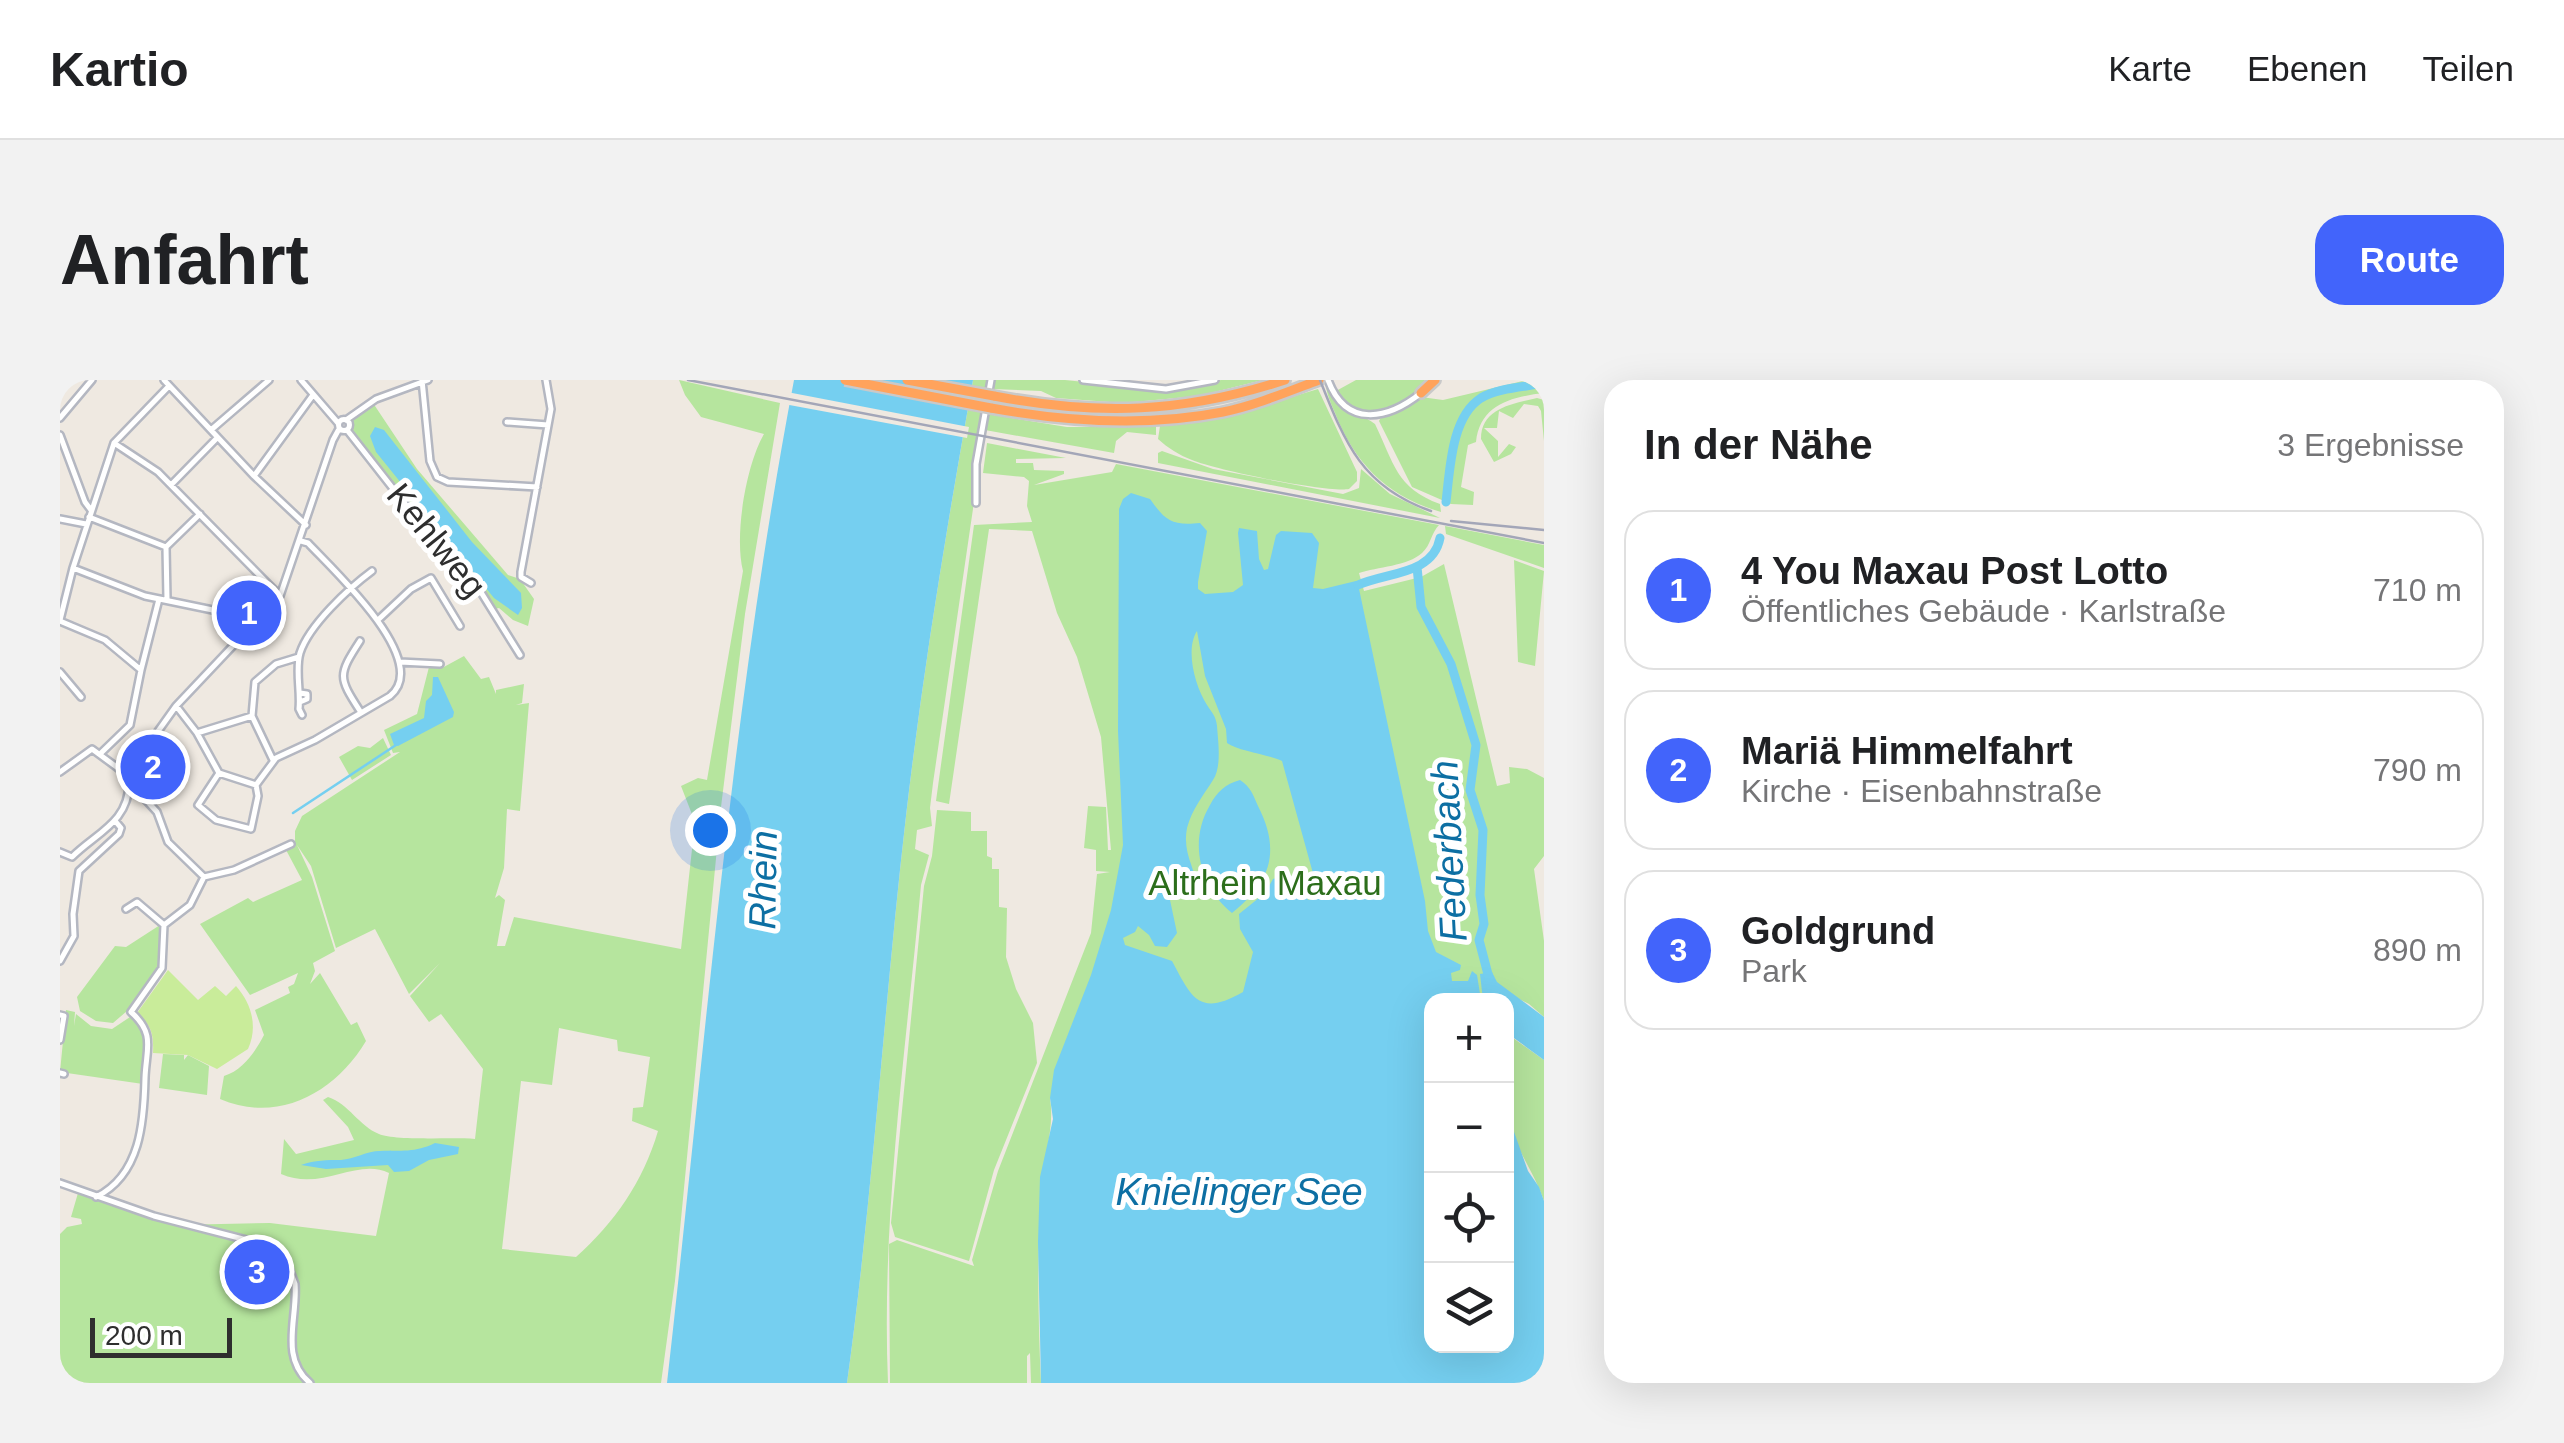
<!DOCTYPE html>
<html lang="de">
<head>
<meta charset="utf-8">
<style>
  body { margin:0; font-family:Helvetica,sans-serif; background:#f2f2f2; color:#202124 }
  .controls { position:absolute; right:30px; bottom:30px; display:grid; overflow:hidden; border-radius:20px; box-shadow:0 10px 40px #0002 }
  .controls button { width:90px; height:90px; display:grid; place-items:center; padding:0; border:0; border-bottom:2px solid #e0e0e0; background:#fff; color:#202124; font:50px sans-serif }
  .scale { position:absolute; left:30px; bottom:25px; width:142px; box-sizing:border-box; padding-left:10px; border:5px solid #2e2e2e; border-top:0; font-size:28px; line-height:35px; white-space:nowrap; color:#2e2e2e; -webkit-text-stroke:8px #fff; paint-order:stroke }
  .you { position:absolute; left:650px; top:450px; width:35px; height:35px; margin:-25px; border:8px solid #fff; border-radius:50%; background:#1a73e8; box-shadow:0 0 0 15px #1a73e833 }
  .badge { display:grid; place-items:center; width:65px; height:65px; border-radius:50%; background:#4264fb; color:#fff; font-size:32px; font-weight:700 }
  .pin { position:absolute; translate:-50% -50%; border:5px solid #fff; box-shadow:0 2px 10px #0006 }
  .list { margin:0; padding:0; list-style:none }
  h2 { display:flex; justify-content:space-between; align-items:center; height:130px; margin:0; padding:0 40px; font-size:42px }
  h2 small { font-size:32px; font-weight:400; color:#757577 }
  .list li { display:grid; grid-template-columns:65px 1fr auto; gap:30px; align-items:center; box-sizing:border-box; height:160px; margin:0 20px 20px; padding:0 20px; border:2px solid #e0e0e0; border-radius:30px }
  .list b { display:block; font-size:38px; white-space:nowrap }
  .list p { margin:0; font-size:32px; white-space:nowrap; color:#757577 }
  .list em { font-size:32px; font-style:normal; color:#757577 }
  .icon { flex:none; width:55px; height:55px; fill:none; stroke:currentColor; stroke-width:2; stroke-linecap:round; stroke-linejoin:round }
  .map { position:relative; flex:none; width:1484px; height:1003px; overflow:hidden; border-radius:30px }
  header { display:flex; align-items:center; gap:60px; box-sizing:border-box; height:140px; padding:0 50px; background:#fff; border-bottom:2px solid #e0e0e0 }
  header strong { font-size:48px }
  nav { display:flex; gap:55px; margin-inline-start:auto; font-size:35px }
  .intro { display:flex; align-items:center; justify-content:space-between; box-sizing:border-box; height:240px; padding:0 60px }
  h1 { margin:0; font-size:70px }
  .button { padding:25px 45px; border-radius:30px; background:#4264fb; color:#fff; font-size:35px; font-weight:700 }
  main { display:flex; gap:60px; padding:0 60px }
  aside { flex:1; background:#fff; border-radius:30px; box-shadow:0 10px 40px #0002 }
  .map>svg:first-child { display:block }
</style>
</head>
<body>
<header>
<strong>Kartio</strong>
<nav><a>Karte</a><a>Ebenen</a><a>Teilen</a></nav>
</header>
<div class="intro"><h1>Anfahrt</h1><a class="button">Route</a></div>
<main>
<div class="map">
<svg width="1484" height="1003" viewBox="0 0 1484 1003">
  <rect width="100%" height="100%" fill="#efe9e1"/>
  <path fill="#b6e59e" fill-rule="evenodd" d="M619,0L720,23L685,234L661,427L615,901L601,1003H0V854L7,847L22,844L21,839L11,837L18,813L114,845L210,843L316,856L329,793C297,777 262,812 221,794L224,759L236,774L294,760L288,747L263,720L268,717C289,724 299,746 319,754C334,761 393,757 415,759L423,689L381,634L369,642L350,616L380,583L349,614L315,549L276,568L251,486L237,465L252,497L275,571L253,583L255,591L250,604L260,593L291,645L297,642L306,661C275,713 218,744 160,719L164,696C183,690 195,672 204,655L195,630L230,613L228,607L234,604L238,593L190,615L140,544L188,518L193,522L242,500L225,468L235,464V451L242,436L340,372L333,373L324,350L357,334L369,287L382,288L404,276L421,299L429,297L436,314V310L464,304L462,323L456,325L469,323L460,431L447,429L444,488L435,518L439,515L445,520L437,566H445L454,537L621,569L635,442L621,406L638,398L647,400L683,191C674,156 686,85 704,54L641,37L625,15ZM499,648L557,660L558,671L590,677L583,727L573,728L572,741L598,751C583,802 555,842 516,877L442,869L461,701L492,705Z
    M913,0H928L914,87V122L873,403L870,428L872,446L857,450L855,469L869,475L861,505C846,671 821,836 828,1003H787C813,815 824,625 846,436C863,290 887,145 913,0Z
    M933,0H1005L1112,11L1161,0H1203L1138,16L1063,23L996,18L981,11L932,9Z
    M1296,0H1365C1346,31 1299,45 1276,11Z
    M1467,0H1484V13C1450,17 1420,25 1416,62L1408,65L1401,107L1414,112L1413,125L1391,124L1352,107L1319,41L1321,37L1345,28L1361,17L1383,20Z
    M1266,5C1278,36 1294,28 1315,44C1334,83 1336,108 1380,124L1381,132C1328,117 1295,84 1275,33C1271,24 1266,12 1266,5Z
    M1258,9L1297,92V101L1289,109C1267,113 1156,90 1132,80C1119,75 1108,68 1098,59L1100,46L1182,32Z
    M1477,18L1484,20V61L1481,31L1478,26L1464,24L1453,38L1439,31L1437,48H1424L1438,61V77L1449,64L1456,67L1451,74L1434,82L1421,59C1421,28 1453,24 1477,18Z
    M313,23L357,89L448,195L460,199L474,219L468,246L453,240L439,228L435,229L414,198L367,146L292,52L290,40Z
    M927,34L1007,47H1096V55L1067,52L1056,61L1054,73L925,50Z
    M927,63L1006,78L956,79V83H973L974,90L1004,91V94L974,105L1052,92L1056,84L1379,145C1371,153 1371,165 1362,173C1348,186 1317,187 1299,193L1304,211L1361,197L1384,184L1437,406L1450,403L1449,387L1467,389L1484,398V476L1474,489L1484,561V637L1469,624L1455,617L1371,621L990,718C995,749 983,778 981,810C977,874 978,938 981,1003H971L970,973L967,976V1003H830L829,864L837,860L914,886L912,880L938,791L1031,553L1037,494L1050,492L1036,491V470L1024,468L1028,426L1046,427L1048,470H1051L1041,357L1017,277L997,233L972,151L929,149L889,424L876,421L914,145L972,142L967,126L969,101L964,97L923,93Z
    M1102,71L1153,89L1283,114L1299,108L1301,89L1330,114L1380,138L1098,83V73Z
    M1385,146L1484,165V188L1386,154Z
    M1454,180L1484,191L1475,286L1458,282Z
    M323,358L331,375L292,400L279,377L298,366L310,368Z
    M877,430L911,432V451H927V476L932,478V489H939V527L947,528L946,577L956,609L973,643L977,683L934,790L909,881L835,857L831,843L864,506L872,476Z
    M100,545L101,585L67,631L53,643L36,641L20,631L17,617L55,566L66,567Z
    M6,630L15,632L14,646L16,634L31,646L52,649L70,637C94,651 85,679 83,704L0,692Z
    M1446,653L1484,680V821C1474,791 1453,766 1447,733C1442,708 1447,679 1446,653Z
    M103,674L124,675V680L128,675L149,686L147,715L99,708Z"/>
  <path fill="#c9ec9a" d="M108,590L138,620L155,606L166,616L176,606C192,624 198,647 188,669L157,689L128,675L93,673C94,654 91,645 77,633Z"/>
  <path fill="#75cff0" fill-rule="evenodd" d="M734,0H913C887,145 863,290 846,436C824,625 813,815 787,1003H607C645,668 671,332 734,0Z
    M315,47L324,50L412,162L461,213L462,228L458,235L434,218L316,72L310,56Z
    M1071,113L1090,119C1105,140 1111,146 1140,143L1147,151L1138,202V209L1145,214L1173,212L1183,205L1178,153L1179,148L1197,151L1199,179L1204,190L1208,189L1216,155L1221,151L1252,153L1259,163L1253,208L1263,209L1296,201L1298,204L1365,521L1368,551L1376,572L1401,585L1400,590L1391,593L1392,601H1408L1412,591L1417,595L1421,620L1371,621V966H1446L1447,732L1468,791L1479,807L1484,821V1003H981L978,862L980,797L993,739L990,718L994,690L1031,595L1051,530L1063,465L1058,351L1059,129L1063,119ZM1137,251L1145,296L1166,349L1167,363C1178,371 1207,374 1222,381L1259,515L1255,519L1248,520L1236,497L1224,495L1213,499L1205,513L1179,534L1180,549L1193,572L1183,612C1138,638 1131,616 1112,581L1065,565L1063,558L1075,552L1078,546L1089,555L1095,566L1107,567L1117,553L1110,520L1121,518L1123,511L1134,513L1137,509C1136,488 1122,474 1127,448C1132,429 1143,416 1153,400C1162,387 1158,361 1157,346C1156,336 1152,333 1147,325C1135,306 1125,270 1137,251Z
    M373,297H378L394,332L393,337L338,366L334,365L330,354L364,338L366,321L372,315Z
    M1180,400C1191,407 1193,415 1198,426C1221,471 1211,502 1172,533C1140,507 1128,462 1150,425C1157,412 1165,404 1180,400Z
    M1432,592L1437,602L1484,637V680L1447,653L1446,621L1423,620L1420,594Z
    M375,763L399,767L398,774L369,780L349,791L334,792L328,785L266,789L241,785C256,780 266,780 281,780C294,779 307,771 320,771C341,770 355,773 375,763Z"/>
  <path fill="#efe9e1" d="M727,12L909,47L907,58L724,24Z"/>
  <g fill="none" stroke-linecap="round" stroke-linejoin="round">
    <path stroke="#75cff0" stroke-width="2.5" d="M233,433L336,365"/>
    <path stroke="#75cff0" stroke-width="9" d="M1386,122C1390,90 1391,37 1421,18C1438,8 1465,7 1484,3
      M1357,187L1361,227L1391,284L1416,365L1410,410L1423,450L1420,515L1424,544L1419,560L1435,621
      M1298,205C1327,192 1373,195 1380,158"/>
    <defs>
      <path id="minor" d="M104,0L194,96L246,145
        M241,0L278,43
        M362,0L370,81L377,97L388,102L477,107
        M1023,0L1106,9L1155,0
        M1268,0C1286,48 1327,40 1361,13
        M0,38L32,0
        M278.5 45a5.5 5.5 0 1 1 11 0a5.5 5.5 0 1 1-11 0Z
        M286,40L316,19L368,0
        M447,42L488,45
        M151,50L209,0
        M287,50L360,143L380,160L414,201L460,275
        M0,55L25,122L31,130
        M54,63L98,92L220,216
        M194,96L253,15
        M111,105L157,58
        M916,123V84L931,0
        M29,137L106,167
        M0,139L26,144
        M106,167L107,219
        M106,167L140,134
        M13,188L85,216L172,234L193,247
        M471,203L461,197V192L491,29L486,0
        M319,239L351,209L371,198L400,246
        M0,240L13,188L54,63L109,6
        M0,241L45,260L81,290L70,345L41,373
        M300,261C278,295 278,297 300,331
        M340,282L380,284
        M81,290L99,219
        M0,292L21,317
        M240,322L247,319V314L240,313
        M117,327L137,353L159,393L196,405
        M242,335L239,329C241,311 235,290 240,273C249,245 289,208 312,191
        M137,353L192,336
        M213,380L192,336L195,302L216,284L239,277
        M62,391L74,385L116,326L220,216L273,60L279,49
        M62,391L64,396L97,432L108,462L144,497
        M0,392L32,369L62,391
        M159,393L138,425L156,440L191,449L198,416L196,405
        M196,405L216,378L255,360L330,316C373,281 272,189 248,163L241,161
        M0,472L12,477C36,453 69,442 69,403
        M144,497L174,490L231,464
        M66,529L77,522L104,545
        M104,545L130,525L144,497
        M0,581L14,556L13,534L19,491L59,454L61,448L56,442
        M0,635L4,636L0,660
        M0,693L4,694
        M0,803L94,836L202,864L220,874L227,883L235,904C238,938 219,977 250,1003
        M36,817C81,795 84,741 85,698C86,669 96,654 71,632L102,588L104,545"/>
      <path id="highway" d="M1361,13L1375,0
        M934,16C1038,36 1124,33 1225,0
        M931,28C1008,42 1086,47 1163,32C1196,25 1227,12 1259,0"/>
    </defs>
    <use href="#minor" stroke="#b4b7c1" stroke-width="10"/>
    <use href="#highway" stroke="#c9c9c9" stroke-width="14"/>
    <use href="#minor" stroke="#fff" stroke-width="5"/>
    <use href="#highway" stroke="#ffa35c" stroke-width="9"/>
    <path stroke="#a3a6b8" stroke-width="2.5" d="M1391,141L1484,150"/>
    <path stroke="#a3a6b8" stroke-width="2.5" d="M628,0L1484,163
      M1260,0C1285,63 1302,107 1371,131"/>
    <defs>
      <path id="highway-bridge" d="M785,0L931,28
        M847,0L934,16"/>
    </defs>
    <use href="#highway-bridge" stroke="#c9c9c9" stroke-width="14" stroke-linecap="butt"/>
    <use href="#highway-bridge" stroke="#ffa35c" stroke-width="9"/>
  </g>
  <g text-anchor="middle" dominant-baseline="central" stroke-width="10" stroke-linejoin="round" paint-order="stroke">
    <g font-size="35" fill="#2e2e2e" stroke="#fff">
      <text transform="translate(377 160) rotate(51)">Kehlweg</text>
    </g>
    <g font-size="35" fill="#2c6e1b" stroke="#fff">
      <text x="1205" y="502">Altrhein Maxau</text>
    </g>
    <g font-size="38" font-style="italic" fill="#0d6fa3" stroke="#fff">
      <text transform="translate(1389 471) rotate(-93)">Federbach</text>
      <text transform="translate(703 500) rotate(-89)">Rhein</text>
      <text x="1179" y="812">Knielinger See</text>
    </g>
  </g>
</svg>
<div class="controls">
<button>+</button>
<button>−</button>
<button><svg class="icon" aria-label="locate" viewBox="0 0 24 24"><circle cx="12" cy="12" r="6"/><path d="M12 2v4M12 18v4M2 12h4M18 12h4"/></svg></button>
<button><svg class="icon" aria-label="layers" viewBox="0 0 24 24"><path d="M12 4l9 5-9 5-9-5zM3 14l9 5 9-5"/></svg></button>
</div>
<div class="scale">200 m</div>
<div class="you"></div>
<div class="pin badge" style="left:189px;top:233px">1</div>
<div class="pin badge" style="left:93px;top:387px">2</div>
<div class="pin badge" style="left:197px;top:892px">3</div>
</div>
<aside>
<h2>In der Nähe<small>3 Ergebnisse</small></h2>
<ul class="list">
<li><span class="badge">1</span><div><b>4 You Maxau Post Lotto</b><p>Öffentliches Gebäude · Karlstraße</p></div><em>710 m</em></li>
<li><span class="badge">2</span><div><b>Mariä Himmelfahrt</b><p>Kirche · Eisenbahnstraße</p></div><em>790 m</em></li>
<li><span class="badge">3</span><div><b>Goldgrund</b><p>Park</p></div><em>890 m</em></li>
</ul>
</aside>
</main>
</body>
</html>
